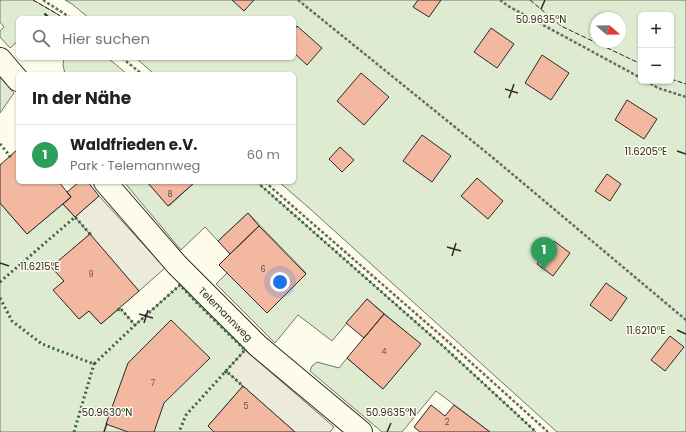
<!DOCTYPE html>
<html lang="de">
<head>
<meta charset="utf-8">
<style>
  body { margin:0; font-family:Poppins,sans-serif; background:#f6f6f6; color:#222 }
  .controls { position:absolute; right:12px; top:12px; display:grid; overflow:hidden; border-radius:6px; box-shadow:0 1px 3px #0004 }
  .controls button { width:36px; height:36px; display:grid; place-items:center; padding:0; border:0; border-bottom:1px solid #e0e0e0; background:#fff; color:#222; font:20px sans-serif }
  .compass { position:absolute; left:590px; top:12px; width:36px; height:36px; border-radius:50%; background:#fff; box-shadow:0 1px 3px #0004; rotate:110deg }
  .you { position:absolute; left:280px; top:282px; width:14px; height:14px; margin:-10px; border:3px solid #fff; border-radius:50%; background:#1a73e8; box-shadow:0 0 0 6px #1a73e833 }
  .badge { display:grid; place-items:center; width:26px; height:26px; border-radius:50%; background:#0b8043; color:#fff; font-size:13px; font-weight:700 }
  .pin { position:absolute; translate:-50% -33px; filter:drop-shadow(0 1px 2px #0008) }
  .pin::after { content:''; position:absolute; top:21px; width:14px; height:12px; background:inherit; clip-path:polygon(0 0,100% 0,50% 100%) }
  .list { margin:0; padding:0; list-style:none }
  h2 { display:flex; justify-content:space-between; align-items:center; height:52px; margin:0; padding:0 16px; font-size:17px }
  h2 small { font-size:13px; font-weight:400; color:#767676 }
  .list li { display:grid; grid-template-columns:26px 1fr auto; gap:12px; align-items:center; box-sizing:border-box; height:60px; padding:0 16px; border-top:1px solid #e0e0e0 }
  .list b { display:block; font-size:15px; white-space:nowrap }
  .list p { margin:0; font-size:13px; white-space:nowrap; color:#767676 }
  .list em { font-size:13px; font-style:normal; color:#767676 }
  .icon { flex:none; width:22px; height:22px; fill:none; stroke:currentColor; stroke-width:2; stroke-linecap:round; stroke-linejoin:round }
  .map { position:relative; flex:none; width:686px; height:432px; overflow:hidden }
  .search { position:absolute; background:#fff; box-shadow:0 1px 3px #0004; left:16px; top:16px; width:280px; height:44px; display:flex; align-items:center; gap:10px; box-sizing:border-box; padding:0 14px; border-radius:6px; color:#767676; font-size:15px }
  .panel { position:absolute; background:#fff; box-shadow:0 1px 3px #0004; left:16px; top:72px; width:280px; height:112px; border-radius:6px }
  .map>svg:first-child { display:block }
</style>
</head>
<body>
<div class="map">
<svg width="686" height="432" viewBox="0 0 686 432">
  <rect width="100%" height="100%" fill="#fdfbea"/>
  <path fill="#deebd1" stroke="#74746e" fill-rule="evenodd" d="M0,0H33L59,15L62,18H18V41L10,48L0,37V31L4,27L0,22Z
    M65,0H686V432H557L308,207L279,182H294V74H154L136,58H294V18H89L72,4ZM641,15H671V81H641ZM596,18H620V42H596Z
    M64,58H108L127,74H65L63,65Z
    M0,77L14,93L0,113Z
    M124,182H147L169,206L195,182H257L444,347L536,432H490L436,391L402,432H382L310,371L312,366L317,362L339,368L347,358L383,389L420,344L367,299L332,341L298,315L275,343L216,284L227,273L267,313L306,273L248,213L218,241L205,227L181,250Z
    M0,203L27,234L63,204L90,234L52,267L64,281L54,290L79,319L89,311L101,324L120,308L135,325L180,285L197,303L245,350L227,371L243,386L208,426L214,432H0Z"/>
  <path fill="#eceadb" stroke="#74746e" d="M99,196L165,268L139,291L75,217Z
    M245,350L334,427L330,432H295L226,371Z"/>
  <path fill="#f2b8a0" stroke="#2b2b2b" d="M232,0H254L244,11Z
    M418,0H441L429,17L413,7Z
    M297,26L322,48L307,65L294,53V30Z
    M491,28L514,44L497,68L474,52Z
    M542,55L569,73L551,100L525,83Z
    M361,73L389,97L364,125L337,101Z
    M627,100L657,119L644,139L615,120Z
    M422,135L451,156L432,182L403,161Z
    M340,147L354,160L342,172L329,159Z
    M18,149V182H59L71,197L27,234L0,203V165Z
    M607,174L621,184L610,201L595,191Z
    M477,178L503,201L488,219L461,196Z
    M79,182H88L99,196L75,217L63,204L71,197L67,192Z
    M147,182H195L168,206Z
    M248,213L259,226L230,254L218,241Z
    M259,226L306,274L267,313L219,265L230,254Z
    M90,234L139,291L101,324L89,311L79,319L53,290L64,281L51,267Z
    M554,241L570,253L553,276L537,264Z
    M606,283L627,298L611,321L590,305Z
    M367,299L384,314L364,338L346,323Z
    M384,314L421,344L383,389L347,358Z
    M171,320L210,358L164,403L154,432H128L106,424L128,363Z
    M670,336L684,347L665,371L651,360Z
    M243,386L295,432H214L208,426Z
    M431,405L445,416L454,405L490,432H420L414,427Z"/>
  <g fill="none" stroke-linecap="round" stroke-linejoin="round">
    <defs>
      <g id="minor">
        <path d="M0,59L18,80"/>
        <path id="s1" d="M105,182L177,265L258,346L361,432"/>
      </g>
    </defs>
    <use href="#minor" stroke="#2b2b2b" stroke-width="24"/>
    <path stroke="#6a6964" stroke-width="2.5" stroke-dasharray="3 2" stroke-linecap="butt" d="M43,0L71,18
      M298,0L492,157L686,320
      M500,0L508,6L641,78
      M122,58L142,74
      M646,81L658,88L686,97
      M265,182L445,339L548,432"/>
    <use href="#minor" stroke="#fdfbea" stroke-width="22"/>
    <path stroke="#34623c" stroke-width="3" stroke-dasharray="2 3" stroke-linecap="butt" d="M0,144L10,156L9,157
      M257,182L444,347L536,432
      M0,282L75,217L90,234L88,235
      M0,298L12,321L42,344L94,364L135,325L120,308L117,311
      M134,326L180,285L197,303L245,350L186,415L179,432
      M225,373L226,371L243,386L242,387
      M74,432L94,364L96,363"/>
    <path stroke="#2b2b2b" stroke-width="1" stroke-dasharray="5 2" stroke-linecap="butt" d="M33,0L59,15L62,18
      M530,0L561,26L641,64
      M671,79L686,84"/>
    <path stroke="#2b2b2b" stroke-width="2" d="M45,14L49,18"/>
  </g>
  <path fill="none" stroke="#2b2b2b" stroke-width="1.5" d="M541,9L545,0M505,89L518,93M509,98L514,84M677,151L686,154M447,247L461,251M452,256L456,243M0,263L9,266M139,314L153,318M144,323L148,310M677,330L686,334M104,432L107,423M387,432L391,423"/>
  <g text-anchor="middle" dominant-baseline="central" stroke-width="3" stroke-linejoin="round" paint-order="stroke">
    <g font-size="8" fill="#5d4e48">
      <text x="170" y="194">8</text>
      <text x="263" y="269">6</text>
      <text x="91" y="274">9</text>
      <text x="384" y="351">4</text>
      <text x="153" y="383">7</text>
      <text x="246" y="406">5</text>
      <text x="447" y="422">2</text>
    </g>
    <g font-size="10" fill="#2b2b2b" stroke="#fdfbea">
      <text stroke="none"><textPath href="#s1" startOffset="179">Telemannweg</textPath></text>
    </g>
  </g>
  <g font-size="10" text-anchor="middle" fill="#2b2b2b" stroke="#fdfbea" stroke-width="3" stroke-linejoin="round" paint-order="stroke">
    <text x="541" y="23">50.9635°N</text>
    <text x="646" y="155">11.6205°E</text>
    <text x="40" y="270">11.6215°E</text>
    <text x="646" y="334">11.6210°E</text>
    <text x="107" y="416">50.9630°N</text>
    <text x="391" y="416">50.9635°N</text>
  </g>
</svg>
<div class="controls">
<button>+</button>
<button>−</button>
</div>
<svg class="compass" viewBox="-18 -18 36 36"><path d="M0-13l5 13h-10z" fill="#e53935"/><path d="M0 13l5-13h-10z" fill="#767676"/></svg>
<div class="you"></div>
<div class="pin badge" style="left:544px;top:270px;background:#2e9e5b">1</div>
<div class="search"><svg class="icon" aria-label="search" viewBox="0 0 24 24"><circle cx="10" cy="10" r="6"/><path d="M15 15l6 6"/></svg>Hier suchen</div>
<section class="panel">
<h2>In der Nähe<small></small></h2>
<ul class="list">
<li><span class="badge" style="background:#2e9e5b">1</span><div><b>Waldfrieden e.V.</b><p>Park · Telemannweg</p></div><em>60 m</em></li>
</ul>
</section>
</div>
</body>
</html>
